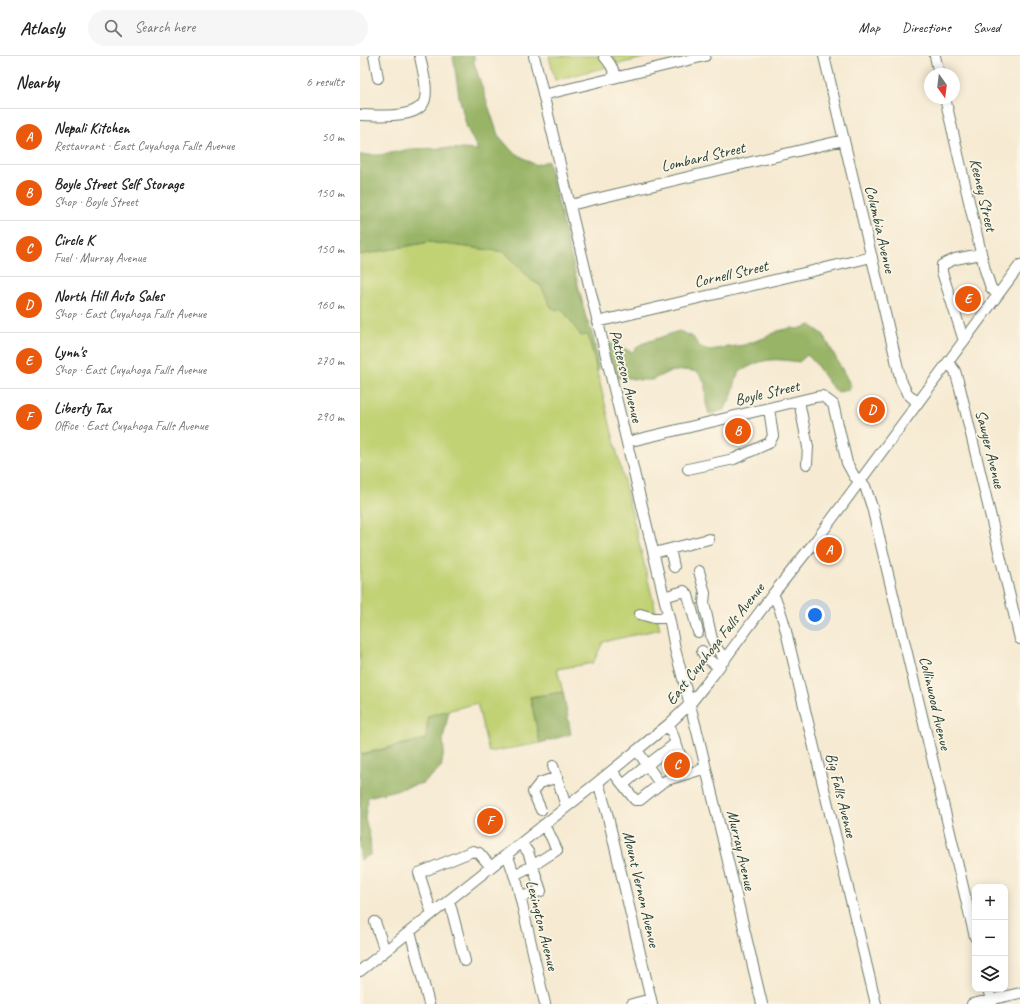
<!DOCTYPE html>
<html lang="en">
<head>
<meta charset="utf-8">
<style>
  body { margin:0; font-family:Caveat,sans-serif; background:#f6f6f6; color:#222 }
  .controls { position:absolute; right:12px; bottom:12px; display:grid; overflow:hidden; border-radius:8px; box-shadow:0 2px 10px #0003 }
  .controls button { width:36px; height:36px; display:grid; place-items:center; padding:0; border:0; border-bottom:1px solid #e0e0e0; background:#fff; color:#222; font:20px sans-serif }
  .compass { position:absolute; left:564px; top:12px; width:36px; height:36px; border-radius:50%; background:#fff; box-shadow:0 2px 10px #0003; rotate:166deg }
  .you { position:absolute; left:455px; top:559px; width:14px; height:14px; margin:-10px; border:3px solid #fff; border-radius:50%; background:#1a73e8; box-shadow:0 0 0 6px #1a73e833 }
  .badge { display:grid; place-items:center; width:26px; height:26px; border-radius:50%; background:#ea580c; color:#fff; font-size:13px; font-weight:700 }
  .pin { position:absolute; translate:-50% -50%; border:2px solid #fff; box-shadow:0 1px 4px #0006 }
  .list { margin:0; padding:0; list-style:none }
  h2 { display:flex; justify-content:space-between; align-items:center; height:52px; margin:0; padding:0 16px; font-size:17px }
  h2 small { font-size:13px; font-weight:400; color:#767676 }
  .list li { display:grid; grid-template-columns:26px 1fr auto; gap:12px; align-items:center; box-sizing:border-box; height:56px; padding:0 16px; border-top:1px solid #e0e0e0 }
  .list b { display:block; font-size:15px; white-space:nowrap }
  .list p { margin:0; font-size:13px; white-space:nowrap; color:#767676 }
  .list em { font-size:13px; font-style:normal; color:#767676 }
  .icon { flex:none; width:22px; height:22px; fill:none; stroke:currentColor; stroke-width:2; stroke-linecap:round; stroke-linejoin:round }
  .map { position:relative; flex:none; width:660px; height:948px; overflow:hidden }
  header { display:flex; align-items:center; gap:24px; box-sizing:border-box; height:56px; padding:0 20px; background:#fff; border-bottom:1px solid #e0e0e0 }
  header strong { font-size:19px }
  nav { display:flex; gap:22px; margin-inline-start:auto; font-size:14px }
  .search { width:280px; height:36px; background:#f6f6f6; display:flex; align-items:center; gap:10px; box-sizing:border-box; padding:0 14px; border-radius:22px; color:#767676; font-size:15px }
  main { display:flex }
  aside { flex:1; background:#fff }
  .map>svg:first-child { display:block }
</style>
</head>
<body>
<header>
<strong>Atlasly</strong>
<div class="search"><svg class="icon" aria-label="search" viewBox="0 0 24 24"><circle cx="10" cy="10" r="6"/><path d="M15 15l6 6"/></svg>Search here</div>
<nav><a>Map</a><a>Directions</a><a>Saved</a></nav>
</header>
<main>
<aside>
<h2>Nearby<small>6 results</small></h2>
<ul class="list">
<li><span class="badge">A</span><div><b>Nepali Kitchen</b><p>Restaurant · East Cuyahoga Falls Avenue</p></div><em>50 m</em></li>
<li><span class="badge">B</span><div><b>Boyle Street Self Storage</b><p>Shop · Boyle Street</p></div><em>150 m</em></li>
<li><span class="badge">C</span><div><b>Circle K</b><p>Fuel · Murray Avenue</p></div><em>150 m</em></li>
<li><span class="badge">D</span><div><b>North Hill Auto Sales</b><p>Shop · East Cuyahoga Falls Avenue</p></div><em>160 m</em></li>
<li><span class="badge">E</span><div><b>Lynn's</b><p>Shop · East Cuyahoga Falls Avenue</p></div><em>270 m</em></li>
<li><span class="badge">F</span><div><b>Liberty Tax</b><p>Office · East Cuyahoga Falls Avenue</p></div><em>290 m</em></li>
</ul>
</aside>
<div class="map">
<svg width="660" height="948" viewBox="0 0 660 948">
  <rect width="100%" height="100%" fill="#fcf5e5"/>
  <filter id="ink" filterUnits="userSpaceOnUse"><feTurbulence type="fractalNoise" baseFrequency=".025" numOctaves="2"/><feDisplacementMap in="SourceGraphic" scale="8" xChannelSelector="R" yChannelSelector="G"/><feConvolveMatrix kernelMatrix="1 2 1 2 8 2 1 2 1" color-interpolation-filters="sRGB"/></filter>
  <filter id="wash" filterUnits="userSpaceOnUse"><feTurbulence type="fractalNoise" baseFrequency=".012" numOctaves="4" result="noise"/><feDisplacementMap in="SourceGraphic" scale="16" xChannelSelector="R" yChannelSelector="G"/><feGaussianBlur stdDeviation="0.9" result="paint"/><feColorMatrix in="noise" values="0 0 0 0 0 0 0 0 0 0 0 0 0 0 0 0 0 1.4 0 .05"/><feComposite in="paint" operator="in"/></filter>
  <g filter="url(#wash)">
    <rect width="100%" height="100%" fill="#f6ead2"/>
    <path fill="#c1d274" stroke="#708854" d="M189,0H291L195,24Z
      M69,186L145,196L189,225L228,278L300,573L243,586L233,607L197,613L203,636L170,641L180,687L129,696L117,647L68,660L66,683L0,698V199Z"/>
    <path fill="#98b466" stroke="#5c784d" d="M93,0H114V7L138,79L151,94L175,109L188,105L226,262C234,278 237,297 238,315H237L228,279L221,280L203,254H196L191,251L181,230L171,224L145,196L69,186L0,199V99H20L51,93L83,92L118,94L107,72L99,40Z
      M450,269L463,278L491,330L489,334L478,336C464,326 460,309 447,299L439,306C411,302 402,302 378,317L371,342L364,354L349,358L346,347L345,327L338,316L325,314L308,316L292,324H280L263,321L254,323L244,284L272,296L281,288L319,275L333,281L339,290L348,294L384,289L404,282L418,275L431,272L438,273Z
      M203,636L211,678L180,687L170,641Z
      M89,654L83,683L84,695L81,712L63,727L8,741L5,762L10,782L11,798L1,804L0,798V699L66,683L68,660Z"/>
  </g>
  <g filter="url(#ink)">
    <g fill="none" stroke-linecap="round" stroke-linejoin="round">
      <defs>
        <path id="minor" d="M14,0L18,22
          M174,0L310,566L315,593L338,679L402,948
          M244,0L250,8L257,21
          M464,0L541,325L547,337L558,347
          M575,0L579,18
          M183,39L345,0
          M585,42L625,214L631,232L638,239
          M0,59C17,59 60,64 65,43C68,30 62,13 60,0
          M210,149L484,84
          M237,266L512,201
          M604,285L582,216V209L595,203L621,198
          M588,306L595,315L600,332L660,583
          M439,345L448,391L447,408
          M267,386L455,341L462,340L473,348L487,407L494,420L505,430L512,451L615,881
          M328,413L374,403L409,387L413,380L409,352
          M310,493L314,511
          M294,497L349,483
          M339,515L345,537L344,547L352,583L356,591L365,604
          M413,538L419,551L424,567L516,948
          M304,541L324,535L328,539L338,576
          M280,558L294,562H309
          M342,595L345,601L359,611
          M309,668L327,718
          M277,694L300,728
          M193,710L206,750
          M252,715L275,744H280L300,728L307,724L346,712
          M238,726L247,757L292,948
          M263,729L287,709L316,687
          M181,754L173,736L180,727L197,721
          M147,798L157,827L185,948
          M154,819L172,810L197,794L190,779L183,769
          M160,841L181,835L168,796L161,787
          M89,844L105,905
          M72,858L59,817L113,795L119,797L131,811
          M15,866L25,895
          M50,875L69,948
          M0,915L238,726L309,668L330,648L353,619L413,538L457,483L660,209
          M628,933L632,948
          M272,948L291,943
          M612,948L660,937"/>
      </defs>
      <use href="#minor" stroke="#6a7a6b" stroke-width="12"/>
      <use href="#minor" stroke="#fff" stroke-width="10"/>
    </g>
  </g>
  <g text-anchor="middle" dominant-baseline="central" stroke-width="3.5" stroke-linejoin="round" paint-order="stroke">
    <g font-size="16" fill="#1f3d34" stroke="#fcf5e5">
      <text transform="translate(343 101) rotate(-13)">Lombard Street</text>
      <text transform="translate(623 139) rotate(77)">Keeney Street</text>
      <text transform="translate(520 173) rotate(77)">Columbia Avenue</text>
      <text transform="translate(371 218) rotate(-13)">Cornell Street</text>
      <text transform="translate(266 320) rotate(76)">Patterson Avenue</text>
      <text transform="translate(407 337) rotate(-13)">Boyle Street</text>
      <text transform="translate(630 393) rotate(76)">Sawyer Avenue</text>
      <text transform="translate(355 588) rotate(-52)">East Cuyahoga Falls Avenue</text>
      <text transform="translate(575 647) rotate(77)">Collinwood Avenue</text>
      <text transform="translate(481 739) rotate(76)">Big Falls Avenue</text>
      <text transform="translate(381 794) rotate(77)">Murray Avenue</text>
      <text transform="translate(281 833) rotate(77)">Mount Vernon Avenue</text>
      <text transform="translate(182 869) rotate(76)">Lexington Avenue</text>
    </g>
  </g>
</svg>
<div class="controls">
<button>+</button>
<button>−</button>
<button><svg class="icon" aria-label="layers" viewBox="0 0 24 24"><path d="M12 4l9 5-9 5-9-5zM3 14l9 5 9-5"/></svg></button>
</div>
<svg class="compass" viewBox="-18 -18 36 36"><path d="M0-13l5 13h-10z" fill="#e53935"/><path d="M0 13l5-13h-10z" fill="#767676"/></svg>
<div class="you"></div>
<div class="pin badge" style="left:469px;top:494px">A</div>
<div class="pin badge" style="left:378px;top:375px">B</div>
<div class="pin badge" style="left:317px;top:709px">C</div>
<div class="pin badge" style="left:512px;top:354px">D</div>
<div class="pin badge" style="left:608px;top:243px">E</div>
<div class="pin badge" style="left:130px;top:765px">F</div>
</div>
</main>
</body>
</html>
